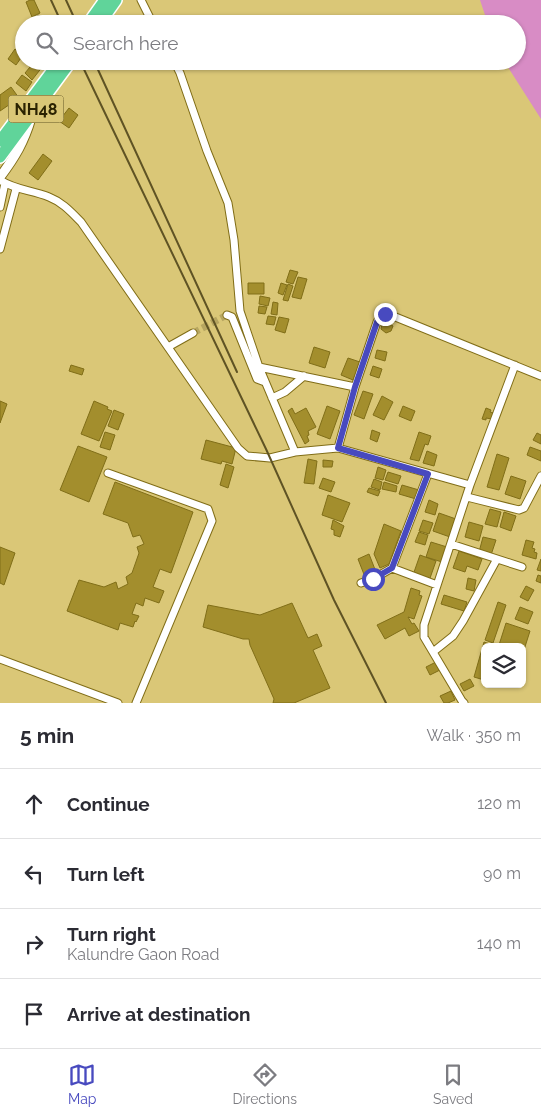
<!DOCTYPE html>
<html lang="en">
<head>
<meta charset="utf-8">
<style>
  body { margin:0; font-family:Raleway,sans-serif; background:#f7f7f7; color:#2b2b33 }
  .controls { position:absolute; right:15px; bottom:15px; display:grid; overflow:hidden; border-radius:8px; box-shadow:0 1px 4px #0004 }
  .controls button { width:45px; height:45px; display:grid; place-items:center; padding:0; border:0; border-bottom:1px solid #e1e1e2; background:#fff; color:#2b2b33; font:25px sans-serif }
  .stop { position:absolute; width:15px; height:15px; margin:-11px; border:4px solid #484abf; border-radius:50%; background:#fff }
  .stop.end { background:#484abf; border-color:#fff; box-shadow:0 1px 5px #0008 }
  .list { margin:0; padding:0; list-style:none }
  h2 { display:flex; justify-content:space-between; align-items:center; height:65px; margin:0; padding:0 20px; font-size:21px }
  h2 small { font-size:16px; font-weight:400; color:#7c7c81 }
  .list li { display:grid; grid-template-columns:32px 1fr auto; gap:15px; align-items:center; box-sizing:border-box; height:70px; padding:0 20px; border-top:1px solid #e1e1e2 }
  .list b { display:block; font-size:19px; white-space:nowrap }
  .list p { margin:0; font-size:16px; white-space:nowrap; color:#7c7c81 }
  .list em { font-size:16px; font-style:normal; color:#7c7c81 }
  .icon { flex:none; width:28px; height:28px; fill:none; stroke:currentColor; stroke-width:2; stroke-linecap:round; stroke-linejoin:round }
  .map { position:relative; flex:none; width:541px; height:703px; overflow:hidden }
  .search { position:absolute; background:#fff; box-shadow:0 1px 4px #0004; left:15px; right:15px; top:15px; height:55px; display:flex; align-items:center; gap:12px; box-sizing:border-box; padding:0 18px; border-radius:28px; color:#7c7c81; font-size:19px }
  .sheet { height:345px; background:#fff }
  nav { display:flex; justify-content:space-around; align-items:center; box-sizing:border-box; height:70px; border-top:1px solid #e1e1e2; background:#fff; font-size:14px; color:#7c7c81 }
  nav a { display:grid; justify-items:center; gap:2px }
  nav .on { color:#484abf }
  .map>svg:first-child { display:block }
</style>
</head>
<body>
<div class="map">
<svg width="541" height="703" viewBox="0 0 541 703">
  <rect width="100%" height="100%" fill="#dac777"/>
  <path fill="#d88cc5" d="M480,0H541V119L504,61H517V24H488Z"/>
  <path fill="#a38e2d" stroke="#806e18" d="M30,0H34L40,13L32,17L26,2Z
    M39,15L43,24H32L30,19Z
    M24,42V53L18,50Z
    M15,49L23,55L16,65L8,59Z
    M35,61H38L43,66L32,80L25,73Z
    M22,75L32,82L26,91L16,83Z
    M11,87L19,98L0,111V95Z
    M69,108L78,115L69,128L59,121Z
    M43,154L52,161L38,180L29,173Z
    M290,270L298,272L293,284L286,282Z
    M298,277L307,279L301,299L292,297Z
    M248,283H264V294H248Z
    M281,283L287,285L283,295L278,293Z
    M288,284L293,286L288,301L283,300Z
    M260,296L270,298L268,306L259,304Z
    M273,302L278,303L277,315L271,314Z
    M259,306L267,307L265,314L258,313Z
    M268,316L276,317L274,325L266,324Z
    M279,317L289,319L285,333L275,330Z
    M388,323L393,326L391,331L386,333L381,329L382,324Z
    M314,347L330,352L325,368L309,363Z
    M377,350L387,352L385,361L375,358Z
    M348,358L360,362L353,380L341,375Z
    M71,365L84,369L82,375L69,371Z
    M373,366L382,369L379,378L370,375Z
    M363,391L373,394L364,419L354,415Z
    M382,396L393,402L384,420L373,415Z
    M0,401L7,404L0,423Z
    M94,401L108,407L107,409L112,411L99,441L81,434Z
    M327,406L340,411L330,439L317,434Z
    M403,406L415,411L411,421L399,416Z
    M292,408L295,414L306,408L316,427L308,431L309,435L307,436L309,441L305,444L288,411Z
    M486,408L491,410L490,412L494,413L492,419L486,418V420L482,419Z
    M114,410L124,414L118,430L108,426Z
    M372,430L380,433L377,442L370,439Z
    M105,432L115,435L110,450L100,447Z
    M419,432L431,436L428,445L425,444L419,461L410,459Z
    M537,433L541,435V444L533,440Z
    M206,440L236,448L232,464L222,461L221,464L201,459Z
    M78,446L107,457L89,502L60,490Z
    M530,447L541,451V461L527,455Z
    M427,451L437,455L434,466L423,463Z
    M497,454L509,458L499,490L487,487Z
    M308,459L317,461L314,484L304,483Z
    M323,460L333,461L332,467H323Z
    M226,464L234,467L228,488L220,485Z
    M378,467L386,470L383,480L375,478Z
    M388,472L401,476L398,484L385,480Z
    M511,476L526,481L520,499L505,494Z
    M323,478L335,482L331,492L319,488Z
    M374,479L382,482L380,490L371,487Z
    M115,482L193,512L171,573L160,569L153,587L164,591L159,603L145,598L143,606L136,603L132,614L139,616L136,622L135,621L133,627L120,623L118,630L67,611L79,580L104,587L116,582L118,589L128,584L126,577L132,573L139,553L137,547L144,544L140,535L133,537L128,523L103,514Z
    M384,482L397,486L396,492L382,489Z
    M402,485L419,490L416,499L399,494Z
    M369,488L380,491L378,496L367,492Z
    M328,495L350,503L342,522L322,515Z
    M429,500L438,504L435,515L425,512Z
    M490,509L501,512L497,527L485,524Z
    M504,512L516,516L511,531L500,527Z
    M439,513L456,519L450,537L433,531Z
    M333,520L344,526L340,537L334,535V530L331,529Z
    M423,520L433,523L429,534L419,531Z
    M469,522L483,526L479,541L465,537Z
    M384,524L401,531L389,564L380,568L374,554Z
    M419,532L428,535L425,545L415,542Z
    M483,537L496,540L491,555L479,552Z
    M526,540L534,542L532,548L535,549L534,552L537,553L536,559L522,555Z
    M431,542L447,547L442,562L426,557Z
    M0,547L15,553L4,585L0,583Z
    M459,551L482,559L478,570L467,566L465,572L453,568Z
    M369,554L376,572L365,577L358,559Z
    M420,555L436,561L429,581L413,575Z
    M541,559V571L537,570Z
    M538,575L541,576V583L536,581Z
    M468,578L476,580L474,591L466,589Z
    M526,586L534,590L528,601L520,597Z
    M411,588L420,591L419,595L422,596L414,619L408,617L412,624L414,623L419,631L409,636L405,628L385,639L377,625L404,612Z
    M444,595L467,602L464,611L441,604Z
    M498,602L506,605L493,643L485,640Z
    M292,603L308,638L317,634L322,646L313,650L330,688L294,703H273L274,699L250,645L249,639H243L203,627L208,605L260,615Z
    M520,607L533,612L528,624L515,619Z
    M506,623L530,631L523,653L522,647L499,645Z
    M484,642L493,645V647H485L484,680L474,677Z
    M436,662L440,670L430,675L426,667Z
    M470,679L474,686L464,691L460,684Z
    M451,691L455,700L448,703H444L440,696Z"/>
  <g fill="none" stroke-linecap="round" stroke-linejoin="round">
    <path stroke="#b7a660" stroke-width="7" stroke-dasharray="7 3.5" stroke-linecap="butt" d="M193,333L227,315"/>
    <defs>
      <path id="minor" d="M141,0L153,24
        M174,61L180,73L207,151L228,203L234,240L240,311L259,367L295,452
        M0,180C15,190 32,190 49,197C62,202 71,212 81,222L238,448L247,456L270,458L295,452L338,448L470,485L424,625V637L462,701L464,703
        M0,207L5,183
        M0,249L16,189
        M227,315L232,317L257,379L265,382
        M168,347L193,333
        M259,367L355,387
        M272,398L285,392L304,376
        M338,448L355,387L377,322L381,315L385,314L393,316L541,376
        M108,473L208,509L212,521L136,703
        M470,485L515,365
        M467,497L519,510L524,508L541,476
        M451,544L522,567
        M392,568L437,585
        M361,583L373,579L392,568L428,474
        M433,652L453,636L463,621L497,559
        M0,659L118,703"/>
      <path id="tertiary" d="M0,177C15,157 24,142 31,118"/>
      <path id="trunk" d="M88,24L105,0
        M99,24L116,0
        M0,141L60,61
        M0,157L71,61"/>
    </defs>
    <use href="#minor" stroke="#806d17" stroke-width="9"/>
    <use href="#tertiary" stroke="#806d17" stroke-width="11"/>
    <use href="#trunk" stroke="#fff" stroke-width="14"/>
    <use href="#minor" stroke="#fff" stroke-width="7"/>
    <use href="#tertiary" stroke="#fff" stroke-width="9"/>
    <use href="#trunk" stroke="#60d49a" stroke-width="11"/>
    <path stroke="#5f5324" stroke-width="2" d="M51,0L62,24
      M66,0L77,24
      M80,61L266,449L334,600L386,703
      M94,61L237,372"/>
  </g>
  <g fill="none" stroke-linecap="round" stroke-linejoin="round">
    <path stroke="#484abf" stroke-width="6" d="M373,579L392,568L428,474L338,448L355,387L377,322L381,316L385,314"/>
  </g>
  <g text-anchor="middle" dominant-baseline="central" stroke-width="4.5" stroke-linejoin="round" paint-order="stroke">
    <rect fill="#dac777" stroke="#605425" stroke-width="1" x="8.5" y="95.5" width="55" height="27" rx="4"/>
    <g font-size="16" font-weight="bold" fill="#2b2302">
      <text x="36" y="109">NH48</text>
    </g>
  </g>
</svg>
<div class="controls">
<button><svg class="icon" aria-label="layers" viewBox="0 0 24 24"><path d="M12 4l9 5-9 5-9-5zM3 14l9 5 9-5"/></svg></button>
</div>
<div class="stop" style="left:373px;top:579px"></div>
<div class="stop end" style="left:385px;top:314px"></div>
<div class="search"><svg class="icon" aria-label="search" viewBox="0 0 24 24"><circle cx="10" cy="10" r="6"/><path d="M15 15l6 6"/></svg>Search here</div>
</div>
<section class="sheet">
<h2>5 min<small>Walk · 350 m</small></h2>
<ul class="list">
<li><svg class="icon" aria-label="ahead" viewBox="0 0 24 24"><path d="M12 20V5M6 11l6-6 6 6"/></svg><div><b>Continue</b></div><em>120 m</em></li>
<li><svg class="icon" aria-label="left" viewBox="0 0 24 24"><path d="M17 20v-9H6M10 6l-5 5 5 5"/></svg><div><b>Turn left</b></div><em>90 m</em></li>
<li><svg class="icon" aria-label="right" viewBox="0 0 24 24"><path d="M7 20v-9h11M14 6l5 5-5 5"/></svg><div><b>Turn right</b><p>Kalundre Gaon Road</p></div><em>140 m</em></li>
<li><svg class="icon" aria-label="arrive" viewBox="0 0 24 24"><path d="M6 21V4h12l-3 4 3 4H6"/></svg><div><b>Arrive at destination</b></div></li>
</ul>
</section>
<nav>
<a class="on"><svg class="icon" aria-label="map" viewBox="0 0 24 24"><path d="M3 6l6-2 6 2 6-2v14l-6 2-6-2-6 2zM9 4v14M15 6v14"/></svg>Map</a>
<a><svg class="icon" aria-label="directions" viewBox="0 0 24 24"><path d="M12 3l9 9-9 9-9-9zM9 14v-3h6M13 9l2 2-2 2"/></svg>Directions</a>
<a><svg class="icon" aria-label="saved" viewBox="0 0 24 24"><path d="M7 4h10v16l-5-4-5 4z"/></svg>Saved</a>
</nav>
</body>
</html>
